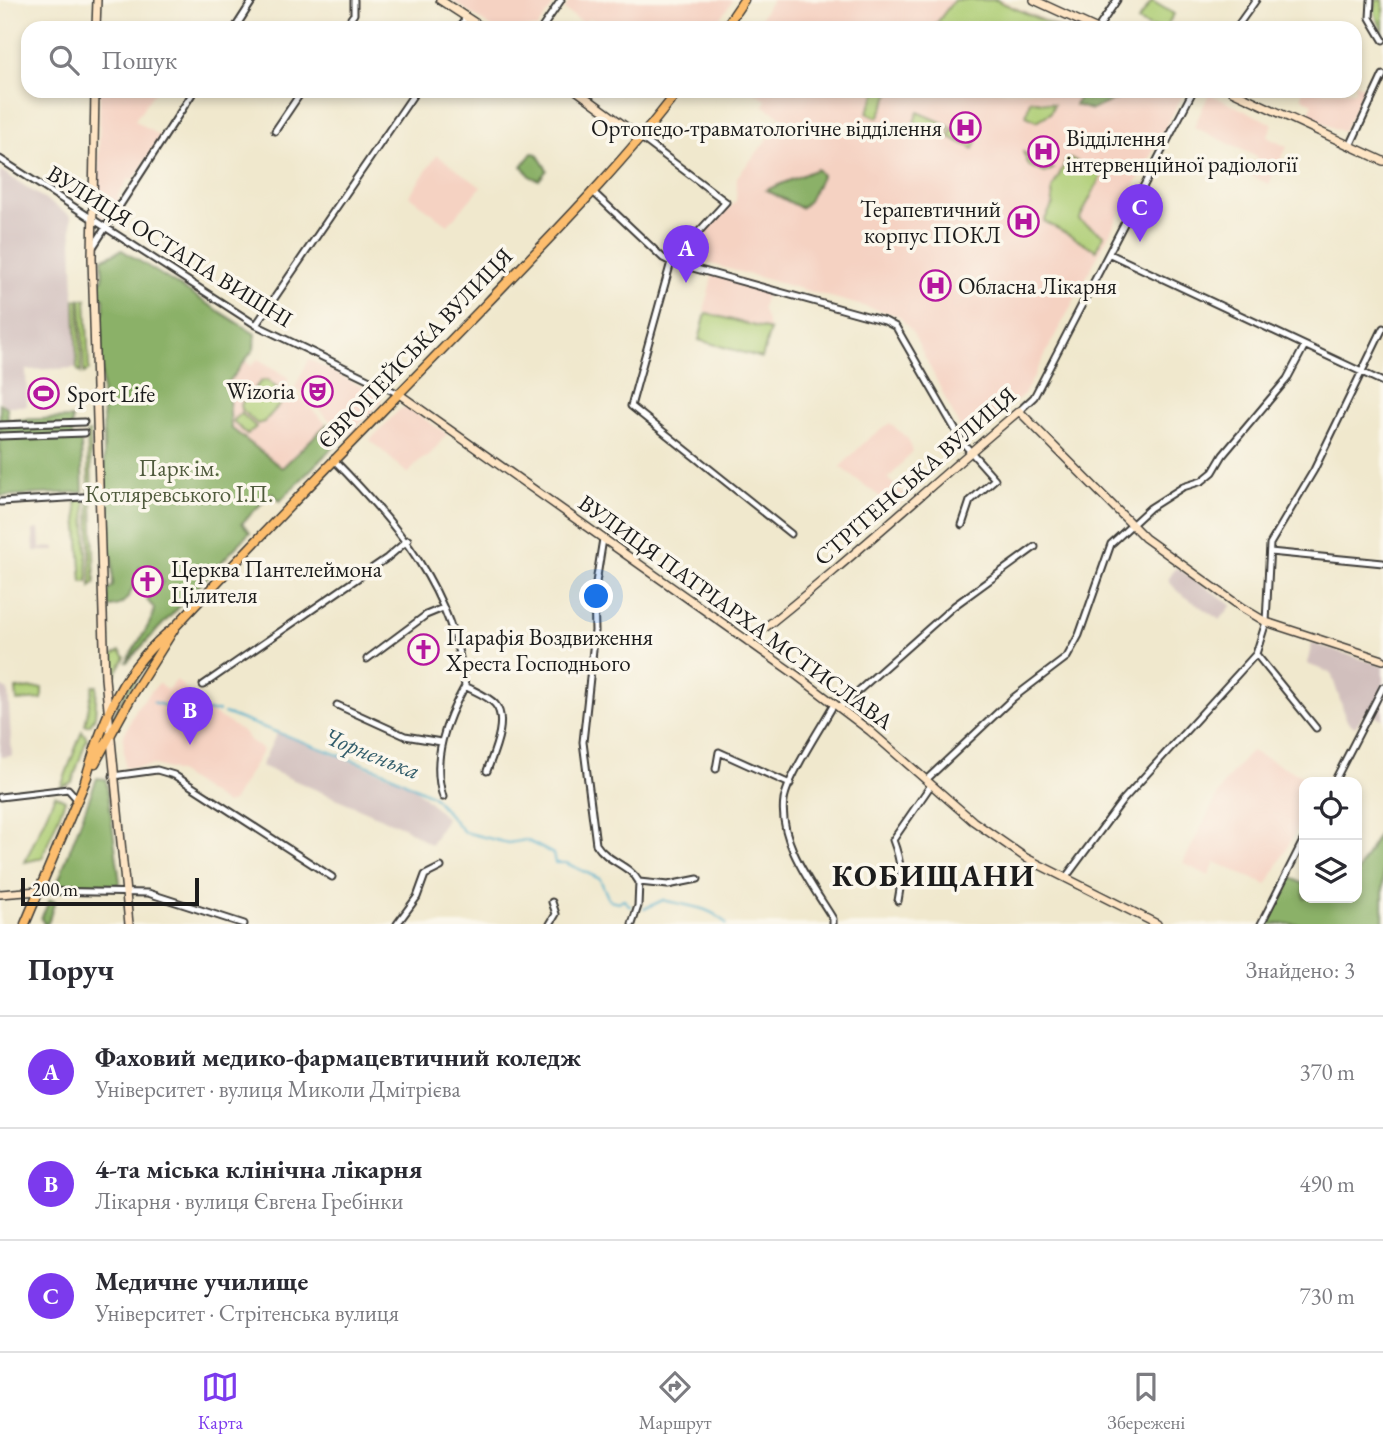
<!DOCTYPE html>
<html lang="uk">
<head>
<meta charset="utf-8">
<style>
  body { margin:0; font-family:"EB Garamond",serif; background:#f2f2f3; color:#2b2b33 }
  .controls { position:absolute; right:21px; bottom:21px; display:grid; overflow:hidden; border-radius:14px; box-shadow:0 4px 10px #0003 }
  .controls button { width:63px; height:63px; display:grid; place-items:center; padding:0; border:0; border-bottom:2px solid #e1e1e2; background:#fff; color:#2b2b33; font:35px sans-serif }
  .scale { position:absolute; left:21px; bottom:18px; width:178px; box-sizing:border-box; padding-left:7px; border:4px solid #1c1c1c; border-top:0; font-size:19px; line-height:24px; white-space:nowrap; color:#1c1c1c; -webkit-text-stroke:5px #fbf7ec; paint-order:stroke }
  .you { position:absolute; left:597px; top:597px; width:24px; height:24px; margin:-18px; border:5px solid #fff; border-radius:50%; background:#1a73e8; box-shadow:0 0 0 10px #1a73e833 }
  .badge { display:grid; place-items:center; width:46px; height:46px; border-radius:50%; background:#7c3aed; color:#fff; font-size:23px; font-weight:700 }
  .pin { position:absolute; translate:-50% -58px; filter:drop-shadow(0 2px 4px #0008) }
  .pin::after { content:''; position:absolute; top:37px; width:24px; height:21px; background:inherit; clip-path:polygon(0 0,100% 0,50% 100%) }
  .list { margin:0; padding:0; list-style:none }
  h2 { display:flex; justify-content:space-between; align-items:center; height:91px; margin:0; padding:0 28px; font-size:30px }
  h2 small { font-size:23px; font-weight:400; color:#7c7c81 }
  .list li { display:grid; grid-template-columns:46px 1fr auto; gap:21px; align-items:center; box-sizing:border-box; height:112px; padding:0 28px; border-top:2px solid #e1e1e2 }
  .list b { display:block; font-size:26px; white-space:nowrap }
  .list p { margin:0; font-size:23px; white-space:nowrap; color:#7c7c81 }
  .list em { font-size:23px; font-style:normal; color:#7c7c81 }
  .icon { flex:none; width:38px; height:38px; fill:none; stroke:currentColor; stroke-width:2; stroke-linecap:round; stroke-linejoin:round }
  .map { position:relative; flex:none; width:1383px; height:924px; overflow:hidden }
  .search { position:absolute; background:#fff; box-shadow:0 4px 10px #0003; left:21px; right:21px; top:21px; height:77px; display:flex; align-items:center; gap:18px; box-sizing:border-box; padding:0 24px; border-radius:21px; color:#7c7c81; font-size:26px }
  .sheet { height:427px; background:#fff }
  nav { display:flex; justify-content:space-around; align-items:center; box-sizing:border-box; height:98px; border-top:2px solid #e1e1e2; background:#fff; font-size:19px; color:#7c7c81 }
  nav a { display:grid; justify-items:center; gap:4px }
  nav .on { color:#7c3aed }
  .map>svg:first-child { display:block }
</style>
</head>
<body>
<div class="map">
<svg width="1383" height="924" viewBox="0 0 1383 924">
  <rect width="100%" height="100%" fill="#fbf7ec"/>
  <filter id="ink" filterUnits="userSpaceOnUse"><feTurbulence type="fractalNoise" baseFrequency=".0143" numOctaves="2"/><feDisplacementMap in="SourceGraphic" scale="14" xChannelSelector="R" yChannelSelector="G"/><feConvolveMatrix kernelMatrix="1 2 1 2 8 2 1 2 1" color-interpolation-filters="sRGB"/></filter>
  <filter id="wash" filterUnits="userSpaceOnUse"><feTurbulence type="fractalNoise" baseFrequency=".00686" numOctaves="4" result="noise"/><feDisplacementMap in="SourceGraphic" scale="28" xChannelSelector="R" yChannelSelector="G"/><feGaussianBlur stdDeviation="1.57" result="paint"/><feColorMatrix in="noise" values="0 0 0 0 0 0 0 0 0 0 0 0 0 0 0 0 0 1.4 0 .05"/><feComposite in="paint" operator="in"/></filter>
  <g filter="url(#wash)">
    <rect width="100%" height="100%" fill="#f0e8cd"/>
    <path fill="#f5d2c2" d="M451,0H557L537,28H493Z
      M570,0H733L714,28H675L664,20L658,28H604L590,18L584,23L564,10Z
      M772,0H1001L1063,28H754Z
      M1355,83L1365,88L1343,132L1308,116L1313,103L1302,98V91H1355Z
      M100,91H155L135,120L161,137L134,179H129L118,195L119,201L109,215L102,219L98,213Z
      M753,91H1185L1025,393L972,441L962,432L913,333L899,316L682,256L736,201L737,177L784,119L764,106L766,100Z
      M1209,94L1273,124L1267,137L1287,147L1269,184L1249,175L1257,157L1194,127Z
      M437,155L481,187L448,225L409,196Z
      M713,273L768,288L762,308L770,330L704,311Z
      M258,359L289,378L286,384L327,424L282,468L231,428L228,383L246,361L251,366Z
      M309,359L361,386L369,385L381,392V402L347,437L295,387Z
      M406,407L447,434L428,457L421,459L408,474L370,440L399,410Z
      M890,423L908,439L913,451L888,479L907,497L895,508L840,467L869,438Z
      M177,680L206,709L244,732L248,739L263,750L232,802L226,804L178,772L155,765L125,768L123,737L137,707L159,683L167,690Z
      M1251,751L1315,782H1304V816L1267,885L1215,862L1209,876L1183,863L1224,783Z"/>
    <path fill="#d1bfbd" d="M0,170L71,216L77,368L26,370L27,406H7L0,401Z
      M39,529L40,548L55,547V551H34L33,530Z
      M1176,567L1232,605L1220,620L1177,591L1168,580Z
      M1312,643L1383,666V719L1366,712L1355,727L1347,721L1331,673L1307,664Z
      M0,686L8,690L12,756L0,757Z
      M277,733L411,784L446,818L431,845L405,828L261,766Z"/>
    <path fill="#afce76" stroke="#667549" stroke-width="2" d="M954,0H996L1059,28H933Z
      M1376,0H1383V33L1375,13Z
      M1152,1L1174,14L1165,28H1152L1138,21Z
      M877,91H891L878,118L867,113Z
      M1030,100L1054,104L1050,113L1037,121L1026,116Z
      M918,112L950,126L945,136L914,122Z
      M953,128L978,139L974,149L949,137Z
      M1023,152L1053,169L1045,173L1029,166Z
      M1070,158L1102,174L1079,220L1104,235L1096,250L1044,221L1053,204L1052,189L1067,159Z
      M79,299L81,373L77,369L75,300Z
      M81,299H86L89,370L84,373Z
      M706,313L770,330L762,358L699,340Z
      M267,380L282,392L284,400L264,422L257,424L242,410L241,404L261,381Z
      M241,413L256,427L247,435L233,421Z
      M87,432H90L92,493H89Z
      M76,500H85L88,582H82Z
      M89,500H92L95,583L91,587Z
      M166,635L110,720L137,669Z
      M120,651L125,657L114,677L112,655Z
      M93,686H97L95,716L90,725H85Z
      M42,688V699L17,701L16,689Z
      M82,731L87,738L72,782L61,787Z
      M55,795L65,800L42,858L25,862Z"/>
    <path fill="#8bb167" stroke="#546642" stroke-width="2" d="M1082,91H1123L1119,98L1091,110L1075,105Z
      M532,153L537,154L547,170L539,180L531,177L522,166Z
      M817,169L822,175L809,201L801,208L766,190Z
      M122,250L255,334L254,349L228,383L231,428L282,468L327,424L341,439L280,501L272,493L242,523L250,532L126,663C134,645 152,627 154,608L147,600L163,582L156,577L155,570L140,567C133,584 131,608 108,607V590L113,586L112,556L107,555L100,316L104,312V298L99,297V280L103,279L102,259Z
      M0,403L7,407L8,420L72,418V436L81,442L83,492L0,496Z
      M97,778L106,779L120,882L114,887H56Z
      M1383,825V924H1267L1290,877L1304,884V898H1357V873Z
      M50,900L55,901L48,923L44,924L41,918Z"/>
    <g fill="none" stroke-linecap="round" stroke-linejoin="round">
      <path stroke="#4cadcb" stroke-width="2" d="M153,702L184,712L219,711
        M224,713L385,772L433,796L464,832L508,843L526,840L553,854L555,863H566L600,879L609,900L619,902L623,899L631,907
        M644,909L663,900C686,906 711,906 726,924"/>
    </g>
  </g>
  <g filter="url(#ink)">
    <g fill="none" stroke-linecap="round" stroke-linejoin="round">
      <defs>
        <path id="street" d="M1371,0L1370,18L1383,40
          M235,28L253,0
          M344,28L354,14V0
          M459,28L466,18
          M542,28L561,0
          M1098,28L1117,0
          M1236,28L1256,0
          M275,131L302,91
          M640,137L726,202L671,262L631,406L791,534
          M1350,146L1383,75
          M0,159L256,325L399,394
          M592,191L663,258L671,262L885,321L896,327L963,443L995,479L970,501L962,525
          M93,247L194,91
          M1110,254L1383,382
          M256,325L416,91
          M1019,411L1034,397L1193,91
          M0,425L84,422
          M0,436L85,433
          M333,459C398,525 453,590 465,686C446,720 431,759 443,797
          M0,502L99,496
          M603,539L594,595L595,631L583,742L596,844C607,862 629,864 639,882L668,885L698,879
          M1270,552L1383,563
          M1256,654L1316,728
          M367,659L426,615L443,608
          M203,685L387,558L408,540
          M465,686C474,691 488,696 495,704C509,720 493,754 487,771
          M337,705L405,736L441,742
          M839,708L954,606L1035,547
          M716,769L719,752L790,784
          M113,776L157,770L174,775L332,877
          M926,780L1013,698L1067,657L1079,635L1111,544L1150,508L1183,487L1202,481L1213,472L1223,455L1287,379L1304,347
          M1334,782L1383,687
          M0,797L68,789L77,799
          M1066,877L1123,800L1256,654L1266,622L1270,544L1314,470L1383,328
          M39,891L148,893L244,924
          M898,901C903,878 901,861 893,840L931,785
          M397,924L417,897L425,875L441,867
          M550,924L556,914L552,902
          M632,924L638,906L639,882
          M833,924V919C813,886 778,842 784,800C787,778 822,726 834,704
          M1261,924L1304,839"/>
        <path id="secondary" d="M440,0L483,28
          M1034,0L1095,28
          M96,28L97,0
          M95,91L92,258L105,678L129,924
          M577,91L640,137
          M1232,91L1383,161
          M399,394L796,675L870,731L973,821L1026,858L1157,924
          M748,641C842,568 928,487 1019,411L1145,538L1241,607L1266,622L1383,660
          M0,894L39,891"/>
        <path id="primary" d="M725,28L744,0
          M95,763L133,694L174,629
          M85,781C103,719 122,667 175,627C277,517 383,411 487,303C553,234 620,167 678,91
          M25,924L87,777"/>
      </defs>
      <use href="#street" stroke="#3c3b37" stroke-width="9"/>
      <use href="#secondary" stroke="#3c3b37" stroke-width="10"/>
      <use href="#primary" stroke="#3c3b37" stroke-width="11"/>
      <use href="#street" stroke="#fff" stroke-width="5"/>
      <use href="#secondary" stroke="#fee5c5" stroke-width="7"/>
      <use href="#primary" stroke="#fcbd6e" stroke-width="8"/>
    </g>
  </g>
  <defs>
    <symbol id="hospital-ring" viewBox="-11 -11 22 22"><circle r="9.5" fill="#fbf7ec" stroke="#b5179e" stroke-width="1.5"/><path d="M-5-5h3v3.5h4V-5h3V5h-3V1.5h-4V5h-3Z" fill="#b5179e"/></symbol>
    <symbol id="theatre-ring" viewBox="-11 -11 22 22"><circle r="9.5" fill="#fbf7ec" stroke="#b5179e" stroke-width="1.5"/><path d="M-5-5.5Q0-4 5-5.5V0Q5 5 0 6Q-5 5-5 0ZM-3.3-2.5H-1v1.5H-3.3ZM1-2.5H3.3v1.5H1ZM-2.8 1Q0 5.5 2.8 1Z" fill="#b5179e"/></symbol>
    <symbol id="stadium-ring" viewBox="-11 -11 22 22"><circle r="9.5" fill="#fbf7ec" stroke="#b5179e" stroke-width="1.5"/><path d="M0-5a6.5 5 0 1 0 0 10a6.5 5 0 1 0 0-10ZM-3.5-1.8h7v3.6h-7Z" fill="#b5179e"/></symbol>
    <symbol id="church-ring" viewBox="-11 -11 22 22"><circle r="9.5" fill="#fbf7ec" stroke="#b5179e" stroke-width="1.5"/><path d="M-1.2-6h2.4v3.5h3.3v2.4h-3.3V6h-2.4V-.1h-3.3v-2.4h3.3Z" fill="#b5179e"/></symbol>
  </defs>
  <g fill-rule="evenodd">
    <use href="#hospital-ring" x="948" y="110" width="35" height="35"/>
    <use href="#hospital-ring" x="1026" y="134" width="35" height="35"/>
    <use href="#hospital-ring" x="1006" y="204" width="35" height="35"/>
    <use href="#hospital-ring" x="918" y="268" width="35" height="35"/>
    <use href="#theatre-ring" x="300" y="374" width="35" height="35"/>
    <use href="#stadium-ring" x="26" y="376" width="35" height="35"/>
    <use href="#church-ring" x="130" y="564" width="35" height="35"/>
    <use href="#church-ring" x="406" y="632" width="35" height="35"/>
  </g>
  <g text-anchor="middle" dominant-baseline="central" stroke-width="7" stroke-linejoin="round" paint-order="stroke">
    <g font-size="23" fill="#1c1c1c" stroke="#fbf7ec" text-anchor="start">
      <text x="942" y="128" text-anchor="end">Ортопедо-травматологічне відділення</text>
      <text x="1066" y="138">Відділення<tspan x="1066" dy="26">інтервенційної радіології</tspan></text>
      <text x="1001" y="209" text-anchor="end">Терапевтичний<tspan x="1001" dy="26">корпус ПОКЛ</tspan></text>
      <text x="958" y="286">Обласна Лікарня</text>
      <text x="295" y="391" text-anchor="end">Wizoria</text>
      <text x="67" y="394">Sport Life</text>
      <text x="171" y="569">Церква Пантелеймона<tspan x="171" dy="26">Цілителя</tspan></text>
      <text x="446" y="637">Парафія Воздвиження<tspan x="446" dy="26">Хреста Господнього</tspan></text>
    </g>
    <g font-size="23" fill="#1c1c1c" stroke="#fbf7ec">
      <text transform="translate(170 246) rotate(32)">ВУЛИЦЯ ОСТАПА ВИШНІ</text>
      <text transform="translate(415 348) rotate(-46)">ЄВРОПЕЙСЬКА ВУЛИЦЯ</text>
      <text transform="translate(915 476) rotate(-41)">СТРІТЕНСЬКА ВУЛИЦЯ</text>
      <text transform="translate(736 612) rotate(36)">ВУЛИЦЯ ПАТРІАРХА МСТИСЛАВА</text>
    </g>
    <g font-size="23" fill="#4f5a3c" stroke="#fbf7ec">
      <text x="179" y="468">Парк ім.<tspan x="179" dy="26">Котляревського І.П.</tspan></text>
    </g>
    <g font-size="24" font-style="italic" fill="#325d6b" stroke="#fbf7ec">
      <text transform="translate(372 753) rotate(22)">Чорненька</text>
    </g>
    <g font-size="30" font-weight="bold" letter-spacing="2" fill="#1c1c1c" stroke="#fbf7ec">
      <text x="934" y="875">КОБИЩАНИ</text>
    </g>
  </g>
</svg>
<div class="controls">
<button><svg class="icon" aria-label="locate" viewBox="0 0 24 24"><circle cx="12" cy="12" r="6"/><path d="M12 2v4M12 18v4M2 12h4M18 12h4"/></svg></button>
<button><svg class="icon" aria-label="layers" viewBox="0 0 24 24"><path d="M12 4l9 5-9 5-9-5zM3 14l9 5 9-5"/></svg></button>
</div>
<div class="scale">200 m</div>
<div class="you"></div>
<div class="pin badge" style="left:686px;top:283px">A</div>
<div class="pin badge" style="left:190px;top:745px">B</div>
<div class="pin badge" style="left:1140px;top:242px">C</div>
<div class="search"><svg class="icon" aria-label="search" viewBox="0 0 24 24"><circle cx="10" cy="10" r="6"/><path d="M15 15l6 6"/></svg>Пошук</div>
</div>
<section class="sheet">
<h2>Поруч<small>Знайдено: 3</small></h2>
<ul class="list">
<li><span class="badge">A</span><div><b>Фаховий медико-фармацевтичний коледж</b><p>Університет · вулиця Миколи Дмітрієва</p></div><em>370 m</em></li>
<li><span class="badge">B</span><div><b>4-та міська клінічна лікарня</b><p>Лікарня · вулиця Євгена Гребінки</p></div><em>490 m</em></li>
<li><span class="badge">C</span><div><b>Медичне училище</b><p>Університет · Стрітенська вулиця</p></div><em>730 m</em></li>
</ul>
</section>
<nav>
<a class="on"><svg class="icon" aria-label="map" viewBox="0 0 24 24"><path d="M3 6l6-2 6 2 6-2v14l-6 2-6-2-6 2zM9 4v14M15 6v14"/></svg>Карта</a>
<a><svg class="icon" aria-label="directions" viewBox="0 0 24 24"><path d="M12 3l9 9-9 9-9-9zM9 14v-3h6M13 9l2 2-2 2"/></svg>Маршрут</a>
<a><svg class="icon" aria-label="saved" viewBox="0 0 24 24"><path d="M7 4h10v16l-5-4-5 4z"/></svg>Збережені</a>
</nav>
</body>
</html>
